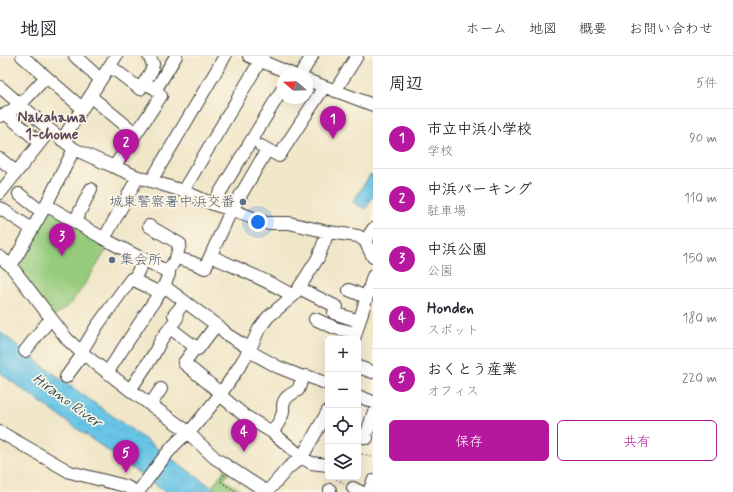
<!DOCTYPE html>
<html lang="ja">
<head>
<meta charset="utf-8">
<style>
  body { margin:0; font-family:Mynerve,"Klee One",sans-serif; background:#f2f2f3; color:#2b2b33 }
  .controls { position:absolute; right:12px; bottom:12px; display:grid; overflow:hidden; border-radius:6px; box-shadow:0 4px 16px #0002 }
  .controls button { width:36px; height:36px; display:grid; place-items:center; padding:0; border:0; border-bottom:1px solid #e1e1e2; background:#fff; color:#2b2b33; font:20px sans-serif }
  .compass { position:absolute; left:277px; top:12px; width:36px; height:36px; border-radius:50%; background:#fff; box-shadow:0 4px 16px #0002; rotate:289deg }
  .you { position:absolute; left:258px; top:166px; width:14px; height:14px; margin:-10px; border:3px solid #fff; border-radius:50%; background:#1a73e8; box-shadow:0 0 0 6px #1a73e833 }
  .badge { display:grid; place-items:center; width:26px; height:26px; border-radius:50%; background:#b5179e; color:#fff; font-size:13px; font-weight:700 }
  .pin { position:absolute; translate:-50% -33px; filter:drop-shadow(0 1px 2px #0008) }
  .pin::after { content:''; position:absolute; top:21px; width:14px; height:12px; background:inherit; clip-path:polygon(0 0,100% 0,50% 100%) }
  .list { margin:0; padding:0; list-style:none }
  h2 { display:flex; justify-content:space-between; align-items:center; height:52px; margin:0; padding:0 16px; font-size:17px }
  h2 small { font-size:13px; font-weight:400; color:#7c7c81 }
  .list li { display:grid; grid-template-columns:26px 1fr auto; gap:12px; align-items:center; box-sizing:border-box; height:60px; padding:0 16px; border-top:1px solid #e1e1e2 }
  .list b { display:block; font-size:15px; white-space:nowrap }
  .list p { margin:0; font-size:13px; white-space:nowrap; color:#7c7c81 }
  .list em { font-size:13px; font-style:normal; color:#7c7c81 }
  .actions { display:flex; gap:8px; padding:12px 16px }
  .actions a { flex:1; padding:9px 0; border:1px solid #b5179e; border-radius:6px; text-align:center; font-size:14px; color:#b5179e }
  .actions .main { background:#b5179e; color:#fff }
  .icon { flex:none; width:22px; height:22px; fill:none; stroke:currentColor; stroke-width:2; stroke-linecap:round; stroke-linejoin:round }
  .map { position:relative; flex:none; width:373px; height:436px; overflow:hidden }
  header { display:flex; align-items:center; gap:24px; box-sizing:border-box; height:56px; padding:0 20px; background:#fff; border-bottom:1px solid #e1e1e2 }
  header strong { font-size:19px }
  nav { display:flex; gap:22px; margin-inline-start:auto; font-size:14px }
  main { display:flex }
  aside { flex:1; background:#fff }
  .map>svg:first-child { display:block }
</style>
</head>
<body>
<header>
<strong>地図</strong>
<nav><a>ホーム</a><a>地図</a><a>概要</a><a>お問い合わせ</a></nav>
</header>
<main>
<div class="map">
<svg width="373" height="436" viewBox="0 0 373 436">
  <defs>
    <pattern id="water-ripples" width="26" height="14" patternUnits="userSpaceOnUse"><rect width="26" height="14" fill="#68c5e6"/><path d="M2 4q2-2 4 0t4 0M15 11q2-2 4 0t4 0" fill="none" stroke="#5aa9c5"/></pattern>
  </defs>
  <rect width="100%" height="100%" fill="#fcf5e5"/>
  <filter id="ink" filterUnits="userSpaceOnUse"><feTurbulence type="fractalNoise" baseFrequency=".025" numOctaves="2"/><feDisplacementMap in="SourceGraphic" scale="8" xChannelSelector="R" yChannelSelector="G"/><feConvolveMatrix kernelMatrix="1 2 1 2 8 2 1 2 1" color-interpolation-filters="sRGB"/></filter>
  <filter id="wash" filterUnits="userSpaceOnUse"><feTurbulence type="fractalNoise" baseFrequency=".012" numOctaves="4" result="noise"/><feDisplacementMap in="SourceGraphic" scale="16" xChannelSelector="R" yChannelSelector="G"/><feGaussianBlur stdDeviation="0.9" result="paint"/><feColorMatrix in="noise" values="0 0 0 0 0 0 0 0 0 0 0 0 0 0 0 0 0 1.4 0 .05"/><feComposite in="paint" operator="in"/></filter>
  <g filter="url(#wash)">
    <rect width="100%" height="100%" fill="#f0e6c8"/>
    <path fill="#96cb7d" stroke="#59744c" d="M48,153L109,190L81,234L67,251L53,261L15,209Z
      M225,413L229,416L224,424L243,436H220L212,431Z"/>
    <path fill="url(#water-ripples)" stroke="#427081" d="M370,119L373,120V141L365,153L353,146Z
      M0,276L43,310L218,436H165L7,322L0,316Z"/>
  </g>
  <g filter="url(#ink)">
    <g fill="none" stroke-linecap="round" stroke-linejoin="round">
      <defs>
        <path id="minor" d="M22,0L82,52
          M75,0L100,23
          M249,0L292,18
          M110,10L140,33L144,27L156,33
          M301,18L312,0
          M307,24L373,49
          M144,27L152,14L153,8L149,0
          M0,31L50,74L74,93L96,103L138,121L183,135L213,148L232,154L266,167H289L328,176L358,180L365,185L373,201
          M335,35L357,0
          M90,40L135,77
          M6,58L39,86
          M0,60L6,58L21,48L46,21
          M62,84L116,0
          M261,90L279,100L324,31
          M0,103L16,116
          M114,111L161,40L156,33L176,0
          M151,125L225,0
          M183,135L263,0
          M0,137L50,74
          M19,138L42,156
          M213,148L283,32
          M46,149L108,185L164,214H169
          M0,152L32,173
          M75,165L91,133
          M104,183L138,121
          M365,185L373,173
          M211,200C239,213 267,224 293,240
          M0,201L11,210L67,283L81,296L130,334L183,372L215,402L267,436
          M176,202L191,206L205,212L229,159L267,94
          M11,210L46,149L74,93
          M134,224L160,237
          M164,230L223,274L226,278L250,293L251,296L278,311L303,321L307,320L328,328
          M299,232L337,251L334,257L359,265
          M349,234L366,241
          M315,263L335,272L356,277
          M170,272L198,293L216,269
          M354,283L373,220
          M195,292L184,307L218,335L220,339L245,360L272,376L302,401L311,407L328,409
          M25,295L51,262
          M81,296L97,270L131,223L134,224L144,203
          M358,311L373,316
          M107,317L164,230L169,218V214L176,202L180,188L149,170
          M66,321L83,298
          M130,334L154,298L161,284L177,262L174,259L185,246
          M358,340L373,346
          M150,349L161,333
          M368,374L373,358
          M0,376L70,416L125,430L136,436
          M272,376C276,371 280,366 282,359C284,356 283,354 283,350C283,342 291,338 298,334L303,321
          M358,379L367,382
          M353,432L361,436
          M138,436C148,424 175,382 188,378L220,339L237,314L250,293L259,273L268,261L293,240L299,232L318,202L328,176
          M267,436L288,412L302,401L328,355
          M330,436V434
          M369,436L373,425"/>
      </defs>
      <use href="#minor" stroke="#3c3a36" stroke-width="14"/>
      <path stroke="#3c3a36" stroke-width="1.5" stroke-dasharray="1 3" stroke-linecap="butt" d="M358,397L373,401
        M224,419L220,425L236,436
        M333,421L344,427"/>
      <use href="#minor" stroke="#fff" stroke-width="12"/>
    </g>
  </g>
  <g fill="#5c6f8a" stroke="#fcf5e5" stroke-width="1.5">
    <circle cx="243" cy="146" r="4"/>
    <circle cx="112" cy="204" r="4"/>
  </g>
  <g text-anchor="middle" dominant-baseline="central" stroke-width="3.5" stroke-linejoin="round" paint-order="stroke">
    <g font-size="14" fill="#4e5e75" stroke="#fcf5e5" text-anchor="end">
      <text x="235" y="146">城東警察署中浜交番</text>
      <text x="120" y="204" text-anchor="start">集会所</text>
    </g>
    <g font-size="15" font-weight="bold" fill="#59475c" stroke="#fcf5e5">
      <text x="52" y="62">Nakahama<tspan x="52" dy="17">1-chome</tspan></text>
    </g>
    <g font-size="15" font-style="italic" fill="#375763" stroke="#fcf5e5">
      <text transform="translate(67 345) rotate(36)">Hirano River</text>
    </g>
  </g>
</svg>
<div class="controls">
<button>+</button>
<button>−</button>
<button><svg class="icon" aria-label="locate" viewBox="0 0 24 24"><circle cx="12" cy="12" r="6"/><path d="M12 2v4M12 18v4M2 12h4M18 12h4"/></svg></button>
<button><svg class="icon" aria-label="layers" viewBox="0 0 24 24"><path d="M12 4l9 5-9 5-9-5zM3 14l9 5 9-5"/></svg></button>
</div>
<svg class="compass" viewBox="-18 -18 36 36"><path d="M0-13l5 13h-10z" fill="#e53935"/><path d="M0 13l5-13h-10z" fill="#7c7c81"/></svg>
<div class="you"></div>
<div class="pin badge" style="left:333px;top:83px">1</div>
<div class="pin badge" style="left:126px;top:106px">2</div>
<div class="pin badge" style="left:62px;top:200px">3</div>
<div class="pin badge" style="left:244px;top:396px">4</div>
<div class="pin badge" style="left:126px;top:417px">5</div>
</div>
<aside>
<h2>周辺<small>5件</small></h2>
<ul class="list">
<li><span class="badge">1</span><div><b>市立中浜小学校</b><p>学校</p></div><em>90 m</em></li>
<li><span class="badge">2</span><div><b>中浜パーキング</b><p>駐車場</p></div><em>110 m</em></li>
<li><span class="badge">3</span><div><b>中浜公園</b><p>公園</p></div><em>150 m</em></li>
<li><span class="badge">4</span><div><b>Honden</b><p>スポット</p></div><em>180 m</em></li>
<li><span class="badge">5</span><div><b>おくとう産業</b><p>オフィス</p></div><em>220 m</em></li>
</ul>
<div class="actions"><a class="main">保存</a><a>共有</a></div>
</aside>
</main>
</body>
</html>
